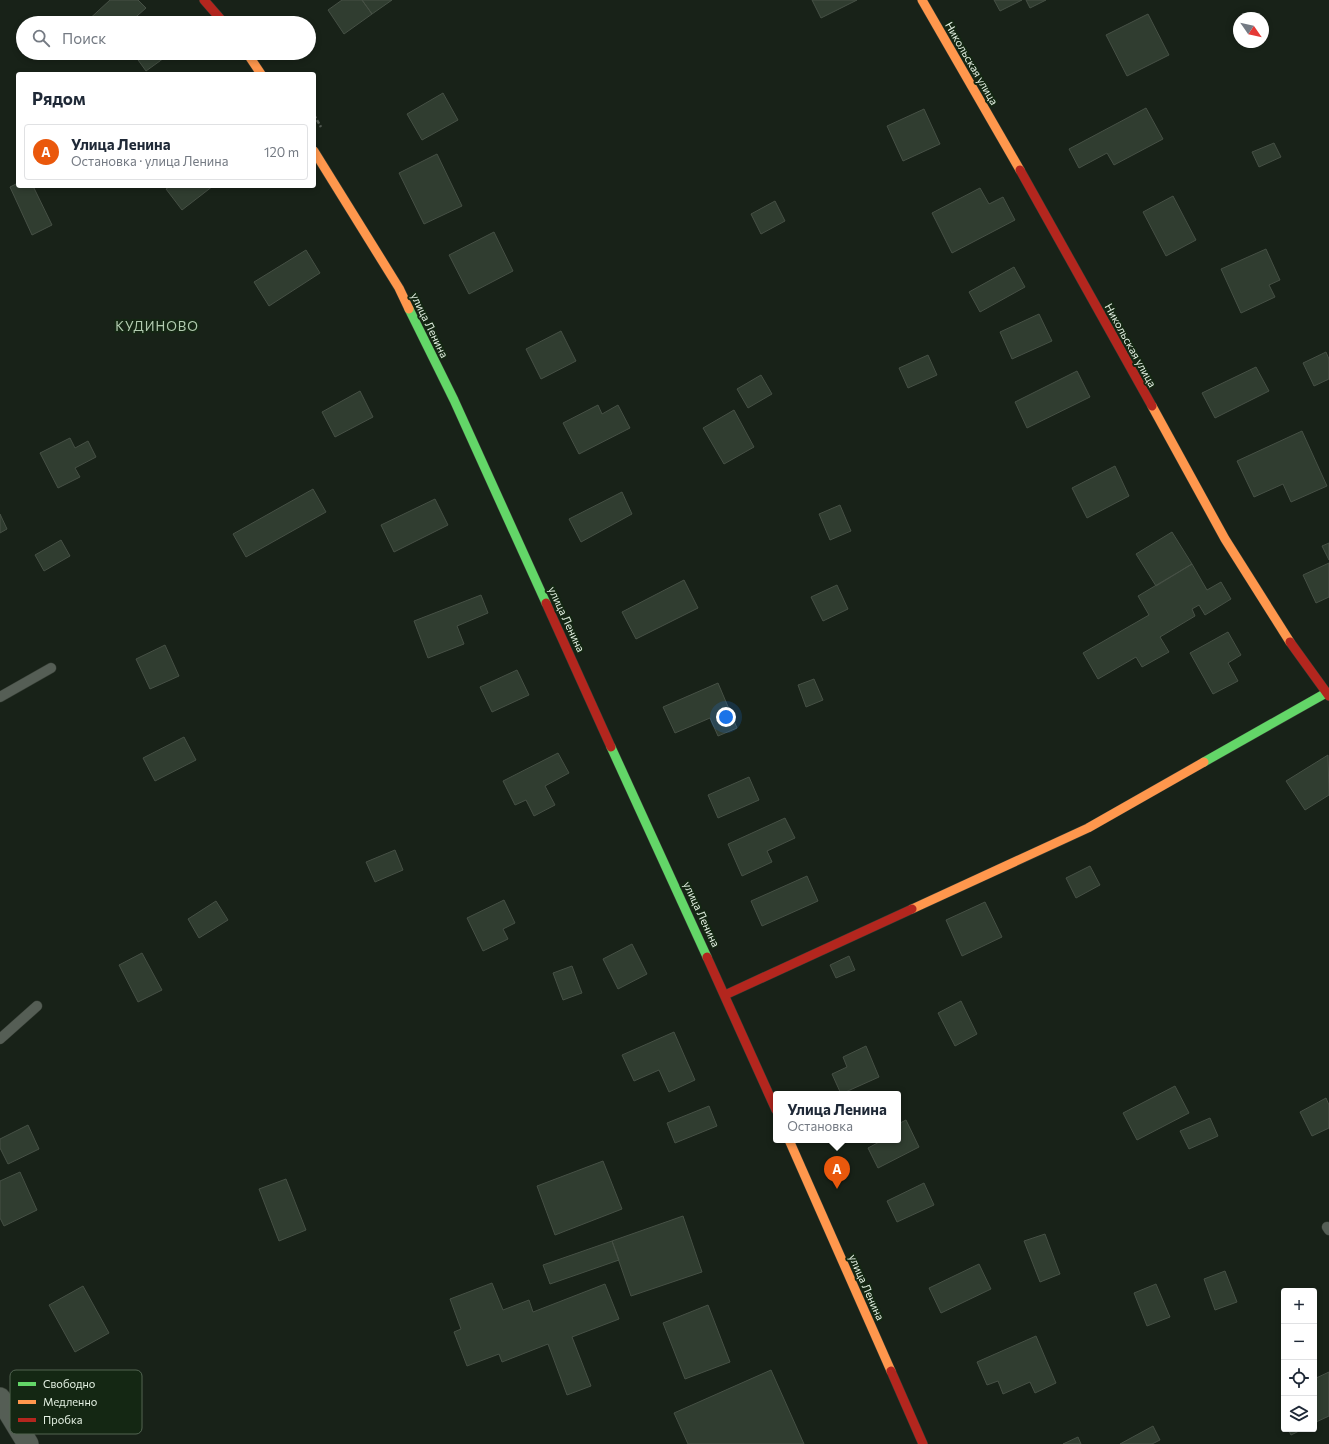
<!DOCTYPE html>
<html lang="ru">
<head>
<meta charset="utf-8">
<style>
  body { margin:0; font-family:Commissioner,sans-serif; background:#f2f2f3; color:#1f2937 }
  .controls { position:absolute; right:12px; bottom:12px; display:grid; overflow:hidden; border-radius:4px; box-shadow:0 2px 6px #0003 }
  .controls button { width:36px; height:36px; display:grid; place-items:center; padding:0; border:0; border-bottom:1px solid #e0e1e3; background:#fff; color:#1f2937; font:20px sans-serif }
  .compass { position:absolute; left:1233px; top:12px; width:36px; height:36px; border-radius:50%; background:#fff; box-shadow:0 2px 6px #0003; rotate:124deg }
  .you { position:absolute; left:726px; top:717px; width:14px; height:14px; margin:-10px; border:3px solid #fff; border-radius:50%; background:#1a73e8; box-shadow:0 0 0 6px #1a73e833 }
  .badge { display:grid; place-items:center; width:26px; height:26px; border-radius:50%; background:#ea580c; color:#fff; font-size:13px; font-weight:700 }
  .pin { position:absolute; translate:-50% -33px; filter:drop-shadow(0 1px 2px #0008) }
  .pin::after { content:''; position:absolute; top:21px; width:14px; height:12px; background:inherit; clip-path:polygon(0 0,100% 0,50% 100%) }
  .popup { position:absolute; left:773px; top:1091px; width:128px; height:52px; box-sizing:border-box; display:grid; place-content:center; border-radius:4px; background:#fff; filter:drop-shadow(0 1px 3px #0005); font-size:13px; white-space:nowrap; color:#747a83 }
  .popup b { font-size:15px; color:#1f2937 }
  .popup::after { content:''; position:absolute; left:50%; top:100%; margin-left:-8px; border:8px solid transparent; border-top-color:#fff }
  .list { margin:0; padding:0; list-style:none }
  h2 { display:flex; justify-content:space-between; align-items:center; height:52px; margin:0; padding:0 16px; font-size:17px }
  h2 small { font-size:13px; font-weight:400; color:#747a83 }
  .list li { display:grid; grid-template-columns:26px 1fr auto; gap:12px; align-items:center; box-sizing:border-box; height:56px; margin:0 8px 8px; padding:0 8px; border:1px solid #e0e1e3; border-radius:4px }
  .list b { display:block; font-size:15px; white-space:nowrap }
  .list p { margin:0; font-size:13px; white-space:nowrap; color:#747a83 }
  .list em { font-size:13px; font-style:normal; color:#747a83 }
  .icon { flex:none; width:22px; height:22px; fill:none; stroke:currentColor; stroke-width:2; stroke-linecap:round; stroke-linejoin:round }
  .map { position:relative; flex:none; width:1329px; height:1444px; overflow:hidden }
  .search { position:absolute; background:#fff; box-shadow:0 2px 6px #0003; left:16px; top:16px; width:300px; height:44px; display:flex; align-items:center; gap:10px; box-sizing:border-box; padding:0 14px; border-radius:22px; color:#747a83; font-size:15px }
  .panel { position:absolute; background:#fff; box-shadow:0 2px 6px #0003; left:16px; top:72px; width:300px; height:116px; border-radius:4px }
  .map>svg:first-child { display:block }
</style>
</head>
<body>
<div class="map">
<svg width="1329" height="1444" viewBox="0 0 1329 1444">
  <rect width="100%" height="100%" fill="#182218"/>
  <path fill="#303d30" stroke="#465045" d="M110,0H138L146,8L129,23H85Z
    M342,0H362L372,14L344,34L328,10Z
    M362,0H392L372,14Z
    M812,0H857L821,18Z
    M994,0H1022L1000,11Z
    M1026,0H1046L1030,8Z
    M1148,14L1169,55L1127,76L1106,35Z
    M133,53H171L146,71Z
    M443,93L458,120L422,140L407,114Z
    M1146,108L1163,139L1114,165L1107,153L1079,168L1069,149Z
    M924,109L940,144L903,161L887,126Z
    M1274,143L1281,157L1259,167L1252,152Z
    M437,154L462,206L424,224L399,173Z
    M18,183V186H33L52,225L32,235L10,187Z
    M171,186H213L182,210L166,189Z
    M980,188L989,204L1003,197L1015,220L952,253L932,213Z
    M1173,196L1196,240L1166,256L1143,212Z
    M775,201L785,221L761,234L751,214Z
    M494,232L513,271L469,294L449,255Z
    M1266,249L1280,280L1269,285L1275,297L1241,313L1221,269Z
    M306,250L320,273L269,306L254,282Z
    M1014,267L1025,287L980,312L969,292Z
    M1039,314L1052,341L1012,359L1000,332Z
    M561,331L576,361L541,379L526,349Z
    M1326,352L1329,359V379L1314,386L1303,363Z
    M928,355L937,375L908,388L899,368Z
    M1256,367L1269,391L1215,418L1202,393Z
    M1077,371L1090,397L1027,428L1015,402Z
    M761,375L772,394L748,408L737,389Z
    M360,391L373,417L335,437L322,412Z
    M598,405L602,414L618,405L630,428L579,454L563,423Z
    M734,410L754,447L724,464L703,428Z
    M1302,431L1327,486L1291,502L1283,484L1254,497L1237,461Z
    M70,438L75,448L88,441L96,457L75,468L80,477L58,488L40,453Z
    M1115,466L1129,496L1087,518L1072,488Z
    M313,489L326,512L246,557L233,534Z
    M622,492L632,514L581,542L569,519Z
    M435,499L448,525L394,552L381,525Z
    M840,505L851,531L830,540L819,514Z
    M0,514L7,529L0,533Z
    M1172,532L1192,564L1156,586L1136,554Z
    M61,540L70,556L44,571L35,555Z
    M1329,543V560L1322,546Z
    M1329,563V597L1316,603L1303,575Z
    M1192,564L1207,590L1221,582L1231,599L1205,615L1199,605L1192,609L1195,616L1160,637L1169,652L1142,667L1136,657L1098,679L1083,653L1149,615L1138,596Z
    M684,580L698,608L636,639L622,612Z
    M837,585L848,609L823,621L811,597Z
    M481,595L488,613L457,626L464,644L428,658L414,621Z
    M1228,632L1241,655L1228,663L1238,681L1213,694L1190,653Z
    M165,645L179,676L150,689L136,659Z
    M517,670L529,695L492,712L480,687Z
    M814,679L823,700L806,707L798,685Z
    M718,683L737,728L718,736L710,718L675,733L663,707Z
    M184,737L196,760L155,781L143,758Z
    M558,753L569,773L545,786L555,805L534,816L526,800L515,805L503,781Z
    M1328,755L1329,795L1305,810L1286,781Z
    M749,777L759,800L718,818L708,795Z
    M785,818L795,838L767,851L772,862L742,876L728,844Z
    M395,850L403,870L375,882L366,862Z
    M1090,866L1100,885L1076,898L1066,878Z
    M807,876L818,901L762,926L751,901Z
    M504,900L515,923L503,929L508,939L483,951L467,918Z
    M216,901L228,920L199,938L188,919Z
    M985,902L1002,937L962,956L946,920Z
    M632,944L647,974L618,989L603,959Z
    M142,953L162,990L138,1002L119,965Z
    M849,956L855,970L836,978L830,965Z
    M572,966L582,993L563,1000L553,973Z
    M961,1001L977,1034L955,1046L938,1013Z
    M674,1032L695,1080L669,1092L659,1070L634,1081L622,1055Z
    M866,1046L879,1077L841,1094L832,1074L847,1067L843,1057Z
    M1175,1086L1189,1113L1137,1140L1123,1113Z
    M1326,1098L1329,1105V1128L1312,1136L1300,1112Z
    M709,1106L717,1126L675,1143L667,1123Z
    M1210,1118L1218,1136L1189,1149L1180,1131Z
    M906,1120L919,1147L878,1168L868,1148L883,1140H898V1124Z
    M28,1125L39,1149L8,1164L0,1148V1139Z
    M603,1161L622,1209L555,1235L537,1186Z
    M20,1172L37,1210L4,1226L0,1218V1181Z
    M286,1179L306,1230L279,1241L259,1189Z
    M924,1183L934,1205L897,1222L887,1201Z
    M683,1216L702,1272L631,1296L612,1241Z
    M1045,1234L1060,1274L1040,1282L1024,1241Z
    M612,1241L619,1260L550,1284L543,1265Z
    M979,1264L991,1289L941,1313L929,1288Z
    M1225,1271L1237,1302L1215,1310L1204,1279Z
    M492,1283L503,1310L529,1300L533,1312L605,1284L619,1319L572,1337L591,1386L567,1395L548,1344L502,1362L499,1354L467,1366L454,1332L461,1329L450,1299Z
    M1156,1284L1170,1317L1147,1326L1134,1293Z
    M83,1286L109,1333L75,1352L49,1305Z
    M708,1305L730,1362L685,1379L663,1323Z
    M1036,1336L1056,1383L1035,1393L1030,1382L1003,1394L998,1381L987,1385L977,1362Z
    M771,1370L804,1444H688L674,1413Z
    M1329,1372V1416L1314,1423V1379Z
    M1153,1426L1160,1440L1152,1444H1120Z
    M1288,1429H1303L1291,1435Z
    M1078,1437L1081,1444H1063Z"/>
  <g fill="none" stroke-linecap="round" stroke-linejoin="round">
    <defs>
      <path id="lane" d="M0,697L51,668
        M0,1039L37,1006
        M1327,1227L1329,1230"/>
      <path id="street" d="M0,1398L28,1444"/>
      <path id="fast" d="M409,309L454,400L546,603
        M611,747L707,957
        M1204,762L1326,693"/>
      <path id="slow" d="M922,0L1020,170
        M247,53L261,74
        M314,151L399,288L409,309
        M1152,406L1225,539L1290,642
        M912,909L1088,828L1204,762
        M789,1140L891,1371"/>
      <path id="jam" d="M204,0L224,23
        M1020,170L1152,406
        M546,603L611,747
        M1290,642L1329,696
        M707,957L776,1110
        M725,995L912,909
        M891,1371L923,1444"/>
    </defs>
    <use href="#lane" stroke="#353d34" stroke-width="11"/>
    <use href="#street" stroke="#353d34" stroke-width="22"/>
    <use href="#fast" stroke="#353d34" stroke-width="10"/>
    <use href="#slow" stroke="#353d34" stroke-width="10"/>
    <use href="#jam" stroke="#353d34" stroke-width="10"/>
    <path stroke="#545b53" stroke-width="2.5" stroke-dasharray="4 2" stroke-linecap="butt" d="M314,115L321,127"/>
    <use href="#lane" stroke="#555e55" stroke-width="10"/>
    <use href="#street" stroke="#555e55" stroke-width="21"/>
    <use href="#fast" stroke="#63d668" stroke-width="9"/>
    <use href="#slow" stroke="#ff974d" stroke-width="9"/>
    <use href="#jam" stroke="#b3261e" stroke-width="9"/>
  </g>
  <g text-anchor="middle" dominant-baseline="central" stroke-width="4" stroke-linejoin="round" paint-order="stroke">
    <g font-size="11" fill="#e4f1e3" stroke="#142713">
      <text transform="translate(972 63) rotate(60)">Никольская улица</text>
      <text transform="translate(430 325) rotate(64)">улица Ленина</text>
      <text transform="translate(1131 345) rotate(61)">Никольская улица</text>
      <text transform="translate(567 619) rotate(65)">улица Ленина</text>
      <text transform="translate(702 914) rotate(65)">улица Ленина</text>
      <text transform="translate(867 1287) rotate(66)">улица Ленина</text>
    </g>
    <g font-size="13" letter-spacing="1" fill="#b2cbb0" stroke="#142713">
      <text x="157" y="326">КУДИНОВО</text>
    </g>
  </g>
  <rect x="10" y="1370" width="132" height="64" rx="6" fill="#142713" stroke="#526451" stroke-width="1"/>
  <rect x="18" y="1382" width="18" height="4" fill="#63d668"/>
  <rect x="18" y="1400" width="18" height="4" fill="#ff974d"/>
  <rect x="18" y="1418" width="18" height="4" fill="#b3261e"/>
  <g font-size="11" fill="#e4f1e3">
    <text x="43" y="1388">Свободно</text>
    <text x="43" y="1406">Медленно</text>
    <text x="43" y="1424">Пробка</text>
  </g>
</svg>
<div class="controls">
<button>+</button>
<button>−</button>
<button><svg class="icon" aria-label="locate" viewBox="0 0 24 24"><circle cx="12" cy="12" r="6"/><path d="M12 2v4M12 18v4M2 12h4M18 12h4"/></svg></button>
<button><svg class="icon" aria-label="layers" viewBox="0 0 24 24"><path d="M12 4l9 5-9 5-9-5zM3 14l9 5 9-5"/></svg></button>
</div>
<svg class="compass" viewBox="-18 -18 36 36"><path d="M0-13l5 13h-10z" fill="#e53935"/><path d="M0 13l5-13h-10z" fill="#747a83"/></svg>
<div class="you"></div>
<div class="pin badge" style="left:837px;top:1189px">A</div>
<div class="popup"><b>Улица Ленина</b>Остановка</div>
<div class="search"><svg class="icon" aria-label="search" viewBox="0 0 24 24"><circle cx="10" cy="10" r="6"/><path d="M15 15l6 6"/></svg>Поиск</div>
<section class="panel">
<h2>Рядом<small></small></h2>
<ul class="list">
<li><span class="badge">A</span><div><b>Улица Ленина</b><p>Остановка · улица Ленина</p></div><em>120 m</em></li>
</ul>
</section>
</div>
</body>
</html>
